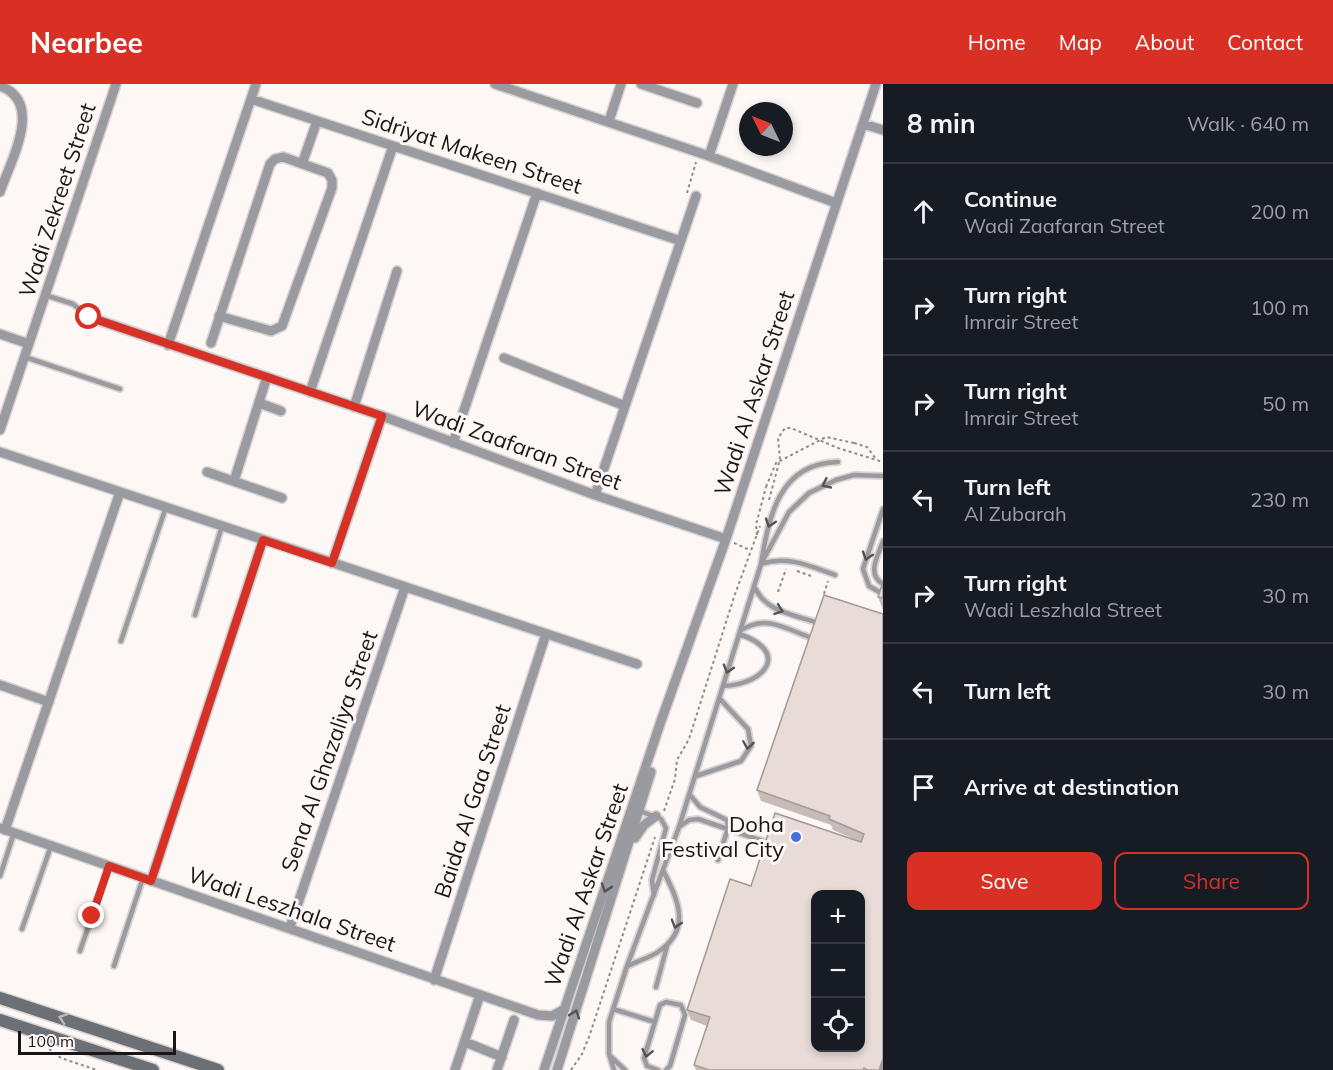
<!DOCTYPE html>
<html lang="en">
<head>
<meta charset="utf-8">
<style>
  body { margin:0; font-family:Mulish,sans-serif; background:#20242c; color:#f1f3f6 }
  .controls { position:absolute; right:18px; bottom:18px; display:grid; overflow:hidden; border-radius:12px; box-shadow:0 3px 9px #0003 }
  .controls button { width:54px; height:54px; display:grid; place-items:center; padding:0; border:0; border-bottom:2px solid #363941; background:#171b24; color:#f1f3f6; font:30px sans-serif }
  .compass { position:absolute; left:739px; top:18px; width:54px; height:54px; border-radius:50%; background:#171b24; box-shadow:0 3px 9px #0003; rotate:313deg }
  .scale { position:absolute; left:18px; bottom:15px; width:158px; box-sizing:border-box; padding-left:6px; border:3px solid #1b1615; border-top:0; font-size:16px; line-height:21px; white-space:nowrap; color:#1b1615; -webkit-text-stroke:4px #fdf7f5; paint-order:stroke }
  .stop { position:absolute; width:18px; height:18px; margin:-14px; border:4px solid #d93025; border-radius:50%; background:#fff }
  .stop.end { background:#d93025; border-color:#fff; box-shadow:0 2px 6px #0008 }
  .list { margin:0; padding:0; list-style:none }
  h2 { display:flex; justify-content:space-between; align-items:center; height:78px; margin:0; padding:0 24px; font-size:26px }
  h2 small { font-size:20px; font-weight:400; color:#9ea1a6 }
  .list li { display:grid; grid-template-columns:39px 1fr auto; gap:18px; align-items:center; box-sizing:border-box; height:96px; padding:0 24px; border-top:2px solid #363941 }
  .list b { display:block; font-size:22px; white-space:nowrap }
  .list p { margin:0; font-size:20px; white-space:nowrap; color:#9ea1a6 }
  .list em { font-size:20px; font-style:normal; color:#9ea1a6 }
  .actions { display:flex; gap:12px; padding:18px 24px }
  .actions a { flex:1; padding:14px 0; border:2px solid #d93025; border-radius:12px; text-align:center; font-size:21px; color:#d93025 }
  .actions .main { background:#d93025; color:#fff }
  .icon { flex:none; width:33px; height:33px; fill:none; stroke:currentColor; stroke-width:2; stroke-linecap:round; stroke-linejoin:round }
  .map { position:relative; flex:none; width:883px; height:986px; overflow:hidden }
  header { display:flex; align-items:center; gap:36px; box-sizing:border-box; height:84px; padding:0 30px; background:#d93025; color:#fff }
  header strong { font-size:28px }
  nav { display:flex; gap:33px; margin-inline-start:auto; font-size:21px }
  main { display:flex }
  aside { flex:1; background:#171b24 }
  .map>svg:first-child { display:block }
</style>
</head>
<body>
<header>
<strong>Nearbee</strong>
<nav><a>Home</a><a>Map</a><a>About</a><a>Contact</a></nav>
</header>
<main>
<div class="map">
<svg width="883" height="986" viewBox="0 0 883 986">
  <rect width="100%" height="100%" fill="#fdf7f5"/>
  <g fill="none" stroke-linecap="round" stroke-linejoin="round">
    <defs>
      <path id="service" d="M45,211L73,220L89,233
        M25,273L120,305
        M883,425L863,485L869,502L883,510
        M883,457C878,472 866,490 883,500
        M835,491C810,482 787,471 761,480C769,432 779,379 838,378
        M754,502C765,527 790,530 815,538
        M195,531L222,442
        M740,547C765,530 784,544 809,553
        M121,557L166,423
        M723,602C767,600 790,567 739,550
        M696,692L741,677L751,662L748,645L720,615
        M690,711L700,723L727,736L728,744L718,776
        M640,727L661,735L666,744L652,796L654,811
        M679,743L689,736L698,735L769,759
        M0,792L14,749
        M22,845L51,762
        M80,867L109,782
        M114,882L143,794
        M628,882C637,877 649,874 658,868C693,845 677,814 663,786
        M656,903L667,862
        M613,925L655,938
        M610,972L625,986
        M614,986L609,970V938L627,882L679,743L761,480L789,428L809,409L836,396L854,391L883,392
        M658,986L647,982L644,974L660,921L666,918L681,921L685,931L670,982L666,986"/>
      <path id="minor" d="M495,0L709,72L836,119
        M641,0L697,19
        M0,2C45,18 10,78 0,108
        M251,15L681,157
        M609,37L621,0
        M863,40L883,46
        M709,72L733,0
        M302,80L317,37
        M89,233L382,332L595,411L726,455
        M0,250L29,260
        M211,259L270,80L275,75L283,73L328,89L332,96V104L282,242L271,247L219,232
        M168,261L256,0
        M504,274L625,322
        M310,308L393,62
        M259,319L281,327
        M354,323L397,187
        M0,346L116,0
        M453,359L537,109
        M0,368L637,580
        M207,388L282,414
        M234,397L267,293
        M595,411L696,112
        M332,479L382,332
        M0,601L49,618
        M0,744L538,931L552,932L565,925
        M5,746L120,408
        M635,754L644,741L656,732
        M151,797L263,456
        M290,843L405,503
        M434,896L546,550
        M465,958L502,973
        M455,986L480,911
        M497,986L514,936
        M544,986L661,637L726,455L876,0
        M557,986L651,688"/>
      <path id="secondary" d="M0,914L218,986
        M0,936L153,986"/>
    </defs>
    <use href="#service" stroke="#d9d3d1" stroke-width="8"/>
    <use href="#minor" stroke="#d9d3d1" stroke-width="12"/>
    <use href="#secondary" stroke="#d9d3d1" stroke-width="15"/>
    <path stroke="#918b8a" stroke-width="2" stroke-dasharray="3 3" stroke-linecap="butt" d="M687,109L696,78
      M854,359L867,363L876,375
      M769,416L780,375L778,354L785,344H791L838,364L883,378
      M757,451L756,441L766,403
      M734,459L750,466
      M797,487L811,492
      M778,508L786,485
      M824,510L828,497
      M664,727L675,695L677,676L689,655L734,513L760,442
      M49,965L61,974L97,986
      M571,986L582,970L589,953L655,753"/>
    <use href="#service" stroke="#999ba0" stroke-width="4.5"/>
    <use href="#minor" stroke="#999ba0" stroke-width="9"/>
    <use href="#secondary" stroke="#6c6f76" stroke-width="12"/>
    <path stroke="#918b8a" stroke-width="2" stroke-dasharray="3 3" stroke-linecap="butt" d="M766,403L776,379L826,353L854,359"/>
  </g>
  <path fill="#c8bcb9" d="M883,498V526L878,513Z
    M883,530V986H696L694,981L707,942L691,936L687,926L751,802L861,758L833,746L831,741L761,717L757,706Z"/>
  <path fill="#a39996" d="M883,975V986H879Z"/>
  <path fill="#e9dbd7" stroke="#a39996" stroke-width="1.5" fill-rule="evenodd" d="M883,498V514L878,513Z
    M824,511L883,530V975L879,986H868L864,984L863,986H709L694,981L710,933L687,926L730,795L751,802L775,729L861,758L864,750L829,735L830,732L757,706ZM816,810H861V963H816Z"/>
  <defs><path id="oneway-chevron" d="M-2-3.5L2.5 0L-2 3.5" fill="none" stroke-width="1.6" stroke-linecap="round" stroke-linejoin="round" transform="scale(1.5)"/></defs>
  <g stroke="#545254">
    <use href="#oneway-chevron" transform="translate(826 400) rotate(155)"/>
    <use href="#oneway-chevron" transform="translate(770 439) rotate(108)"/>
    <use href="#oneway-chevron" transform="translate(867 472) rotate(108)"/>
    <use href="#oneway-chevron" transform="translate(779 526) rotate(20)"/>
    <use href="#oneway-chevron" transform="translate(728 585) rotate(107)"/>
    <use href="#oneway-chevron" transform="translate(748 661) rotate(99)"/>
    <use href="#oneway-chevron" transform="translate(606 804) rotate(109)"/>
    <use href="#oneway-chevron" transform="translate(676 840) rotate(107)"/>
    <use href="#oneway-chevron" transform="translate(575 930) rotate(-72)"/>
    <use href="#oneway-chevron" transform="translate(647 969) rotate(102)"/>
  </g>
  <use stroke="#bcbabc" href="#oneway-chevron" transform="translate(63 934) rotate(-161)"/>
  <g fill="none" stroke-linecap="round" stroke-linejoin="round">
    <path stroke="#d93025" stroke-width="8" d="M89,233L382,332L332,479L263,456L151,797L109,782L92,832"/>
  </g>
  <circle fill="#4570e2" stroke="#fdf7f5" stroke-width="2" cx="796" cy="753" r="6"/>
  <g text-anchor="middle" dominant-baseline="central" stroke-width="6" stroke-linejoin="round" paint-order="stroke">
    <g font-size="22" fill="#1b1615" stroke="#fdf7f5">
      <text transform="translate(472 67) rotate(18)">Sidriyat Makeen Street</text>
      <text transform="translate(57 116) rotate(-72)">Wadi Zekreet Street</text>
      <text transform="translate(754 309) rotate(-72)">Wadi Al Askar Street</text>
      <text transform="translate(517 361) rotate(20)">Wadi Zaafaran Street</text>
      <text transform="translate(329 667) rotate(-71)">Sena Al Ghazaliya Street</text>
      <text transform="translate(472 717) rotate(-72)">Baida Al Gaa Street</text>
      <text transform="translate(586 801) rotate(-71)">Wadi Al Askar Street</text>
      <text transform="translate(292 825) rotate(19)">Wadi Leszhala Street</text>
    </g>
    <g font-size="22" fill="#1b1615" stroke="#fdf7f5" text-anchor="end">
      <text x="784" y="740">Doha<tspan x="784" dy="25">Festival City</tspan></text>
    </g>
  </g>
</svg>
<div class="controls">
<button>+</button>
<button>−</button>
<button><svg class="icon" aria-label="locate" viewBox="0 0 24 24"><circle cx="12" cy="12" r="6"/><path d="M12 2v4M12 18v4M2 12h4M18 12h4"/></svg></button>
</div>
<svg class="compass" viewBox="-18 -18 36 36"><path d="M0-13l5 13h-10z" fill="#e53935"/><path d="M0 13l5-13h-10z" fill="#9ea1a6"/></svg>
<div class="scale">100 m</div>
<div class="stop" style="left:89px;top:233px"></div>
<div class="stop end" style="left:92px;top:832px"></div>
</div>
<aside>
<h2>8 min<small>Walk · 640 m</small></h2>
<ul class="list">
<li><svg class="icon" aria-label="ahead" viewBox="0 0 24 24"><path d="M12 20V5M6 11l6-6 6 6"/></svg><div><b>Continue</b><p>Wadi Zaafaran Street</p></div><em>200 m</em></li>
<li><svg class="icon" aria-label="right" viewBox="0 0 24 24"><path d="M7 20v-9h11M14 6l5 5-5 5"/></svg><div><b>Turn right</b><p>Imrair Street</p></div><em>100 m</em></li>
<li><svg class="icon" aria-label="right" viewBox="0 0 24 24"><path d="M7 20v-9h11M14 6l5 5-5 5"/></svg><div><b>Turn right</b><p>Imrair Street</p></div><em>50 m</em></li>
<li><svg class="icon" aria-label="left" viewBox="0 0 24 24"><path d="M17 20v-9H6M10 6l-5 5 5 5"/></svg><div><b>Turn left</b><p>Al Zubarah</p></div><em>230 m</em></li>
<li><svg class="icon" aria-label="right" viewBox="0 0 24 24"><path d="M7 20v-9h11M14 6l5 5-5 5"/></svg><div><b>Turn right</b><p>Wadi Leszhala Street</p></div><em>30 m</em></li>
<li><svg class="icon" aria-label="left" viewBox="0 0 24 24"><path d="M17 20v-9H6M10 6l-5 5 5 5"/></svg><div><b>Turn left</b></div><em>30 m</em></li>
<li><svg class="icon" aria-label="arrive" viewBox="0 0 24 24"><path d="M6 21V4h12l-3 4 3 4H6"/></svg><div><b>Arrive at destination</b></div></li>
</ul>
<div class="actions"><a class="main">Save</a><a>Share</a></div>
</aside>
</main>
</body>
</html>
